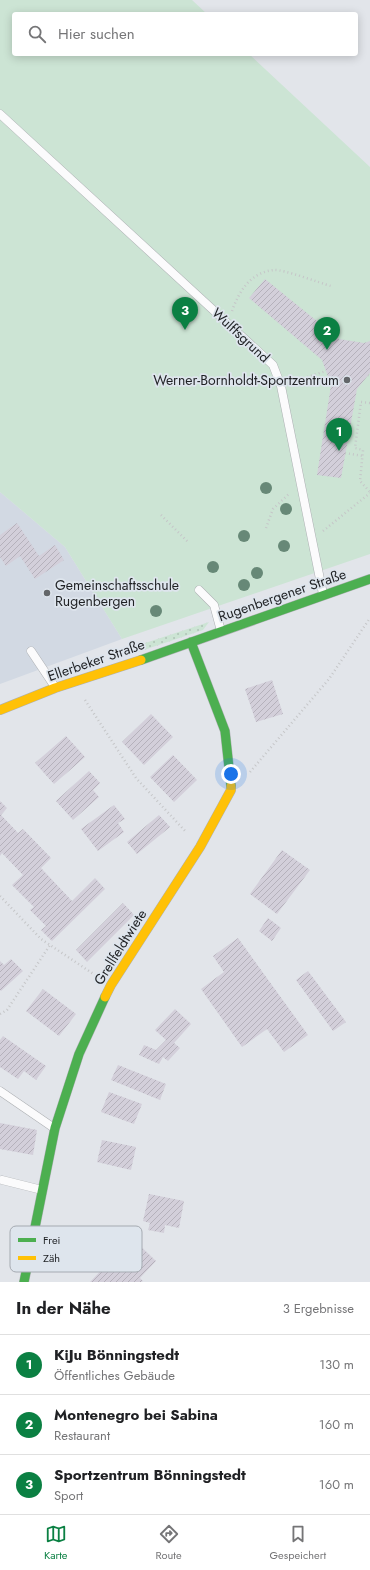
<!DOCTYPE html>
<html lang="de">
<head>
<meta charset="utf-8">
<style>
  body { margin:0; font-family:Jost,sans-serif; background:#f2f2f2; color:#202124 }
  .you { position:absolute; left:231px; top:774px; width:14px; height:14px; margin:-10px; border:3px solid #fff; border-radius:50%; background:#1a73e8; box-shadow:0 0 0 6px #1a73e833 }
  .badge { display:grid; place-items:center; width:26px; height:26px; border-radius:50%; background:#0b8043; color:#fff; font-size:13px; font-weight:700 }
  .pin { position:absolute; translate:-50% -33px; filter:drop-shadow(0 1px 2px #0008) }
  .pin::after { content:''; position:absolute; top:21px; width:14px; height:12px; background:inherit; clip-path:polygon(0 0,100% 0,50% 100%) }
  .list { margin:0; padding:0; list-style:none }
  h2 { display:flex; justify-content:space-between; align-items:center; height:52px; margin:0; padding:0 16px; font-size:17px }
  h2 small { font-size:13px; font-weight:400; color:#757577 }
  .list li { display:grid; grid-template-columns:26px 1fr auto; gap:12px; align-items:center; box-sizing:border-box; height:60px; padding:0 16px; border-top:1px solid #e0e0e0 }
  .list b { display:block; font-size:15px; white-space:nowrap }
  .list p { margin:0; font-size:13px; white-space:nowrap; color:#757577 }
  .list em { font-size:13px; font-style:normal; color:#757577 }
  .icon { flex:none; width:22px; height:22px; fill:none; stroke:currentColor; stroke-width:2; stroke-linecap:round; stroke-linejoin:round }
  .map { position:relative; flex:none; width:370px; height:1282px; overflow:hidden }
  .search { position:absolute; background:#fff; box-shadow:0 2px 10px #0003; left:12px; right:12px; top:12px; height:44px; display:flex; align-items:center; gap:10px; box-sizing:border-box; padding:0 14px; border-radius:4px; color:#757577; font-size:15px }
  .sheet { height:232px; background:#fff }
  nav { display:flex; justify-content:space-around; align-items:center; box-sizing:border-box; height:56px; border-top:1px solid #e0e0e0; background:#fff; font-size:11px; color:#757577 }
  nav a { display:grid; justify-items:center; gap:2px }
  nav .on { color:#0b8043 }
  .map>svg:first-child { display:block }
</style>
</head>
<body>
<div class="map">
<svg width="370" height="1282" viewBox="0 0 370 1282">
  <defs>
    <pattern id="grass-dots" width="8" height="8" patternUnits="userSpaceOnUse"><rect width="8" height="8" fill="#cce4d4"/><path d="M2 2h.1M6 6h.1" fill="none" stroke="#afc3b6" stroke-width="1.8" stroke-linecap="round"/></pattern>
    <pattern id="building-hatch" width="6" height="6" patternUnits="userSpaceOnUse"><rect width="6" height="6" fill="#d3cfda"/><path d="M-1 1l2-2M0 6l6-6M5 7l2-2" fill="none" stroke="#b5b1bb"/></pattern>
  </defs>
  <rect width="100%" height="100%" fill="#e2e5ea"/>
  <path fill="#d2d9e3" d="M0,492L65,547L122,639L0,684Z"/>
  <path fill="url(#grass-dots)" d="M209,622L203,630L138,652L130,648Z"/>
  <path fill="#cce4d4" d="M0,0H192L207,14H14V54H249L370,167V554L122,639L65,547L0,492Z"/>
  <path fill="url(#building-hatch)" d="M265,279L339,339L364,343L370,341V373L357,389L341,478L317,475L331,385L322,360L249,298Z
    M17,523L39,556L55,545L64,560L35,579L20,556L6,566L0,557V535Z
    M272,680L283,714L256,722L245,689Z
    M151,714L173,737L144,765L122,742Z
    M66,736L85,757L54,784L35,763Z
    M173,755L197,780L174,802L150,777Z
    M89,771L100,783L93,790L99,797L73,820L56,801Z
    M0,801L7,808L1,815L18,833L23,829L51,858L41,868L72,901L95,878L105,889L52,941L41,930L46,926L30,910L34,907L12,885L23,875L2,853L0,856Z
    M114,805L125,819L118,823L124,832L98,851L81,829Z
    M159,815L170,827L137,854L127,842Z
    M282,850L310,870L277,914L250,894Z
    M123,903L134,915L87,962L76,950Z
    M268,918L281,928L272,941L259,931Z
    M238,938L308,1035L284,1052L267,1029L242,1047L201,989L224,972L213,956Z
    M11,959L23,971L1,991L0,990V961L4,965Z
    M308,971L346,1022L333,1031L296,980Z
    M43,989L76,1014L59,1036L26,1011Z
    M175,1009L191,1024L174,1043L180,1048L168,1061L163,1057L159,1064L139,1055L144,1045L156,1050L166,1040L155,1030Z
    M3,1036L46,1066L36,1080L24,1071L18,1079L0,1067V1040Z
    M118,1065L166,1084L160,1100L111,1080Z
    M109,1092L142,1104L134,1124L101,1112Z
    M0,1123L37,1130L33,1155L0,1149Z
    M102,1140L136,1147L131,1170L97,1162Z
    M149,1194L184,1201L179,1228L165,1225L164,1233L148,1230L150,1223L143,1221Z
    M132,1238L156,1261L140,1278L143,1281L141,1282H90Z"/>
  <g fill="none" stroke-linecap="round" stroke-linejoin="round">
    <defs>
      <path id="lane" d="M0,114L273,365L281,386L323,594
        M199,590L214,605L221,631
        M31,651L55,687
        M0,1091L54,1128
        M2,1180L42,1190"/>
      <path id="fast" d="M191,642L225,731L231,786
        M141,660L370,579
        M24,1282L55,1128L79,1054L105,997"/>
      <path id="slow" d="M0,710L55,688L141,660
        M105,997L111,985L200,847L231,790V786"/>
    </defs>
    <use href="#lane" stroke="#aeb1b4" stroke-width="9"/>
    <use href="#fast" stroke="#aeb1b4" stroke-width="10"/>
    <use href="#slow" stroke="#aeb1b4" stroke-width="10"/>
    <path stroke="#c5c6c8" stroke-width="2.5" stroke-dasharray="1 3" stroke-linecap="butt" d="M232,311C239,291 251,272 274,270C283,269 320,283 331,286
      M368,375L370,376
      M292,382L326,371
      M370,403L361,402L355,448L363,450L360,481L370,492
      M345,453L363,456
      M161,515L189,543
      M266,528L273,509L290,493
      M323,531L370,493
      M85,700L136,778L186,832
      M250,772L329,679L370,618
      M0,896L41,939L95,975
      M0,1014L7,1010L50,945"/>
    <use href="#lane" stroke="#fbfbfc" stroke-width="8"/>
    <use href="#fast" stroke="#4caf50" stroke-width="9"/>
    <use href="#slow" stroke="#ffc107" stroke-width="9"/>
  </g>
  <g fill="#678877">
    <circle cx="266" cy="488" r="6"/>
    <circle cx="286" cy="509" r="6"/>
    <circle cx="244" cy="536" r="6"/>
    <circle cx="284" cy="546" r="6"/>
    <circle cx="213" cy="567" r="6"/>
    <circle cx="257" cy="573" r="6"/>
    <circle cx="244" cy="585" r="6"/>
    <circle cx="156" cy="611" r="6"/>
  </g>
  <g fill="#636669" stroke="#dee5ed" stroke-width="1.5">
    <circle cx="347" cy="380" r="4"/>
    <circle cx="47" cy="593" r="4"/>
  </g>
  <g text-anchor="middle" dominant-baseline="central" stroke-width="3.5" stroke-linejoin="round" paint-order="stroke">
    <g font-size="14" fill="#1f2124" stroke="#dee5ed">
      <text transform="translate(241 335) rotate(43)">Wulffsgrund</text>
      <text transform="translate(282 595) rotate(-19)">Rugenbergener Straße</text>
      <text transform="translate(96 660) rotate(-19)">Ellerbeker Straße</text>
      <text transform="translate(120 947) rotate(-58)">Grellfeldtwiete</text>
    </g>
    <g font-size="14" fill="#1f2124" stroke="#dee5ed" text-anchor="end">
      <text x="339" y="380">Werner-Bornholdt-Sportzentrum</text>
      <text x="55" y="585" text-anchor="start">Gemeinschaftsschule<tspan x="55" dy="16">Rugenbergen</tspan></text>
    </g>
  </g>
  <rect x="10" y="1226" width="132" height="46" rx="6" fill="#dee5ed" stroke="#a5aab1" stroke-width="1"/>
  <rect x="18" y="1238" width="18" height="4" fill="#4caf50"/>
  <rect x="18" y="1256" width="18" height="4" fill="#ffc107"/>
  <g font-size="11" fill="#1f2124">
    <text x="43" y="1244">Frei</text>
    <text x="43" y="1262">Zäh</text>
  </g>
</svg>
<div class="you"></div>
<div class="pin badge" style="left:339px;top:451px">1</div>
<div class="pin badge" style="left:327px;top:350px">2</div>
<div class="pin badge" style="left:185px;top:330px">3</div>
<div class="search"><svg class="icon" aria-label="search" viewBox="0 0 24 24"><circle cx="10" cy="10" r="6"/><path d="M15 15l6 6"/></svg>Hier suchen</div>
</div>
<section class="sheet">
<h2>In der Nähe<small>3 Ergebnisse</small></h2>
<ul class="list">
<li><span class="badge">1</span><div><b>KiJu Bönningstedt</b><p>Öffentliches Gebäude</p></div><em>130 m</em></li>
<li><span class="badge">2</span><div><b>Montenegro bei Sabina</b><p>Restaurant</p></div><em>160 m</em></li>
<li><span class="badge">3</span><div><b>Sportzentrum Bönningstedt</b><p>Sport</p></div><em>160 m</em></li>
</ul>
</section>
<nav>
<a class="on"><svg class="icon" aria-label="map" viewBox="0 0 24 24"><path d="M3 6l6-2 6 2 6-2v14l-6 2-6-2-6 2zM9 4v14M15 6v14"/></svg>Karte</a>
<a><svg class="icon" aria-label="directions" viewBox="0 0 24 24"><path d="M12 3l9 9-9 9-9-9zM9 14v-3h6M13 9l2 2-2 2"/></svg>Route</a>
<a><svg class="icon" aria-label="saved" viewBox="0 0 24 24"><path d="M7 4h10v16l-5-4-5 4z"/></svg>Gespeichert</a>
</nav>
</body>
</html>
